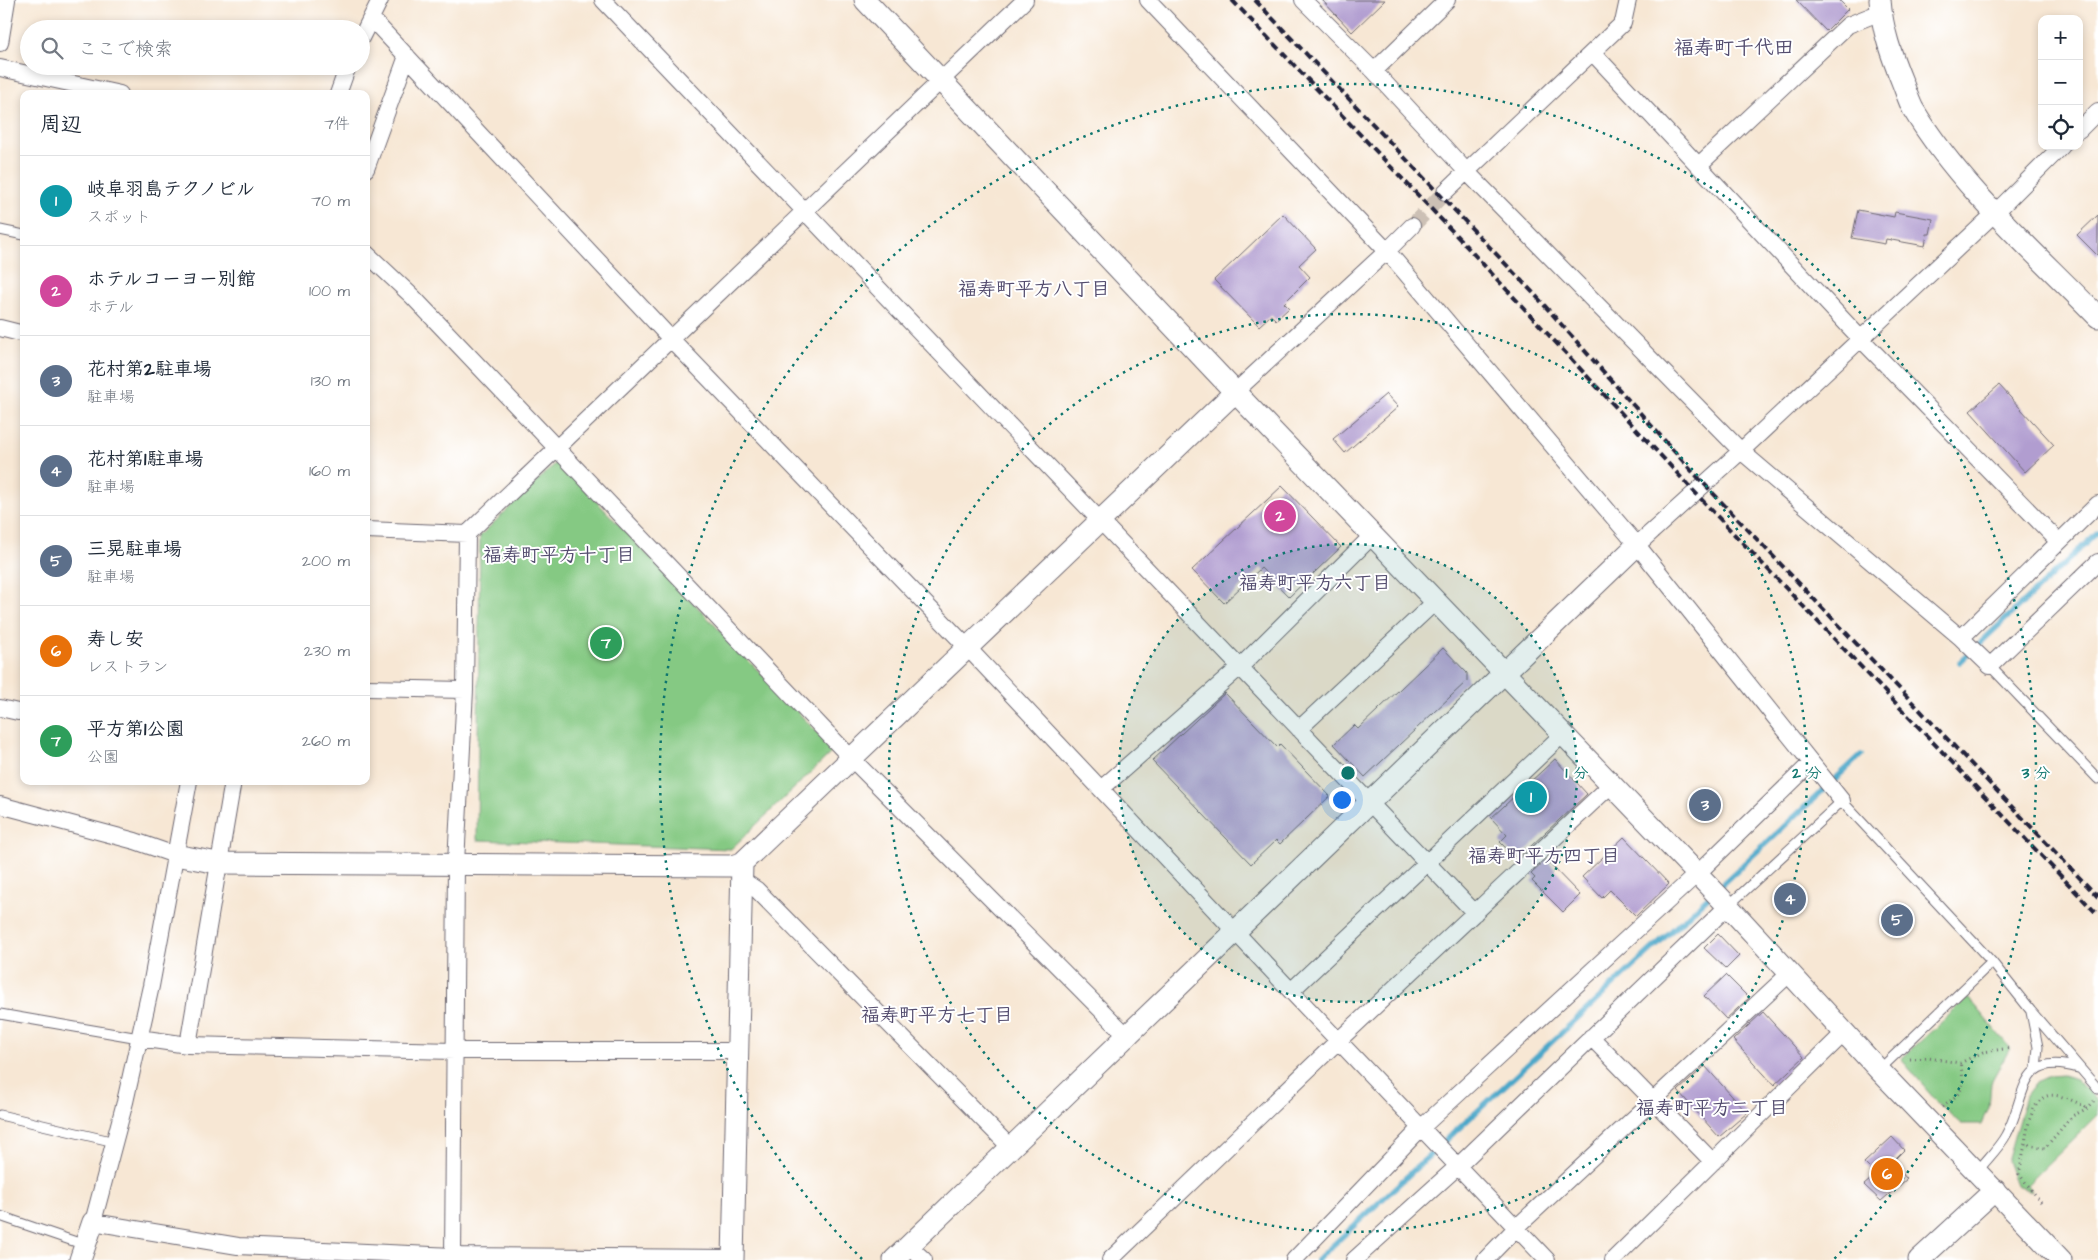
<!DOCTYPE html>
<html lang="ja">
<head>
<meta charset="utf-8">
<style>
  body { margin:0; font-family:"Architects Daughter","Klee One",sans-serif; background:#f2f2f3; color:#1f2937 }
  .controls { position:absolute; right:15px; top:15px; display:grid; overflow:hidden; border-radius:10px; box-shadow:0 2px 8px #0003 }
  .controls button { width:45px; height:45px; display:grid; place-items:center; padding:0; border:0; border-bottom:1px solid #e0e1e3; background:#fff; color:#1f2937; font:25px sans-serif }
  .you { position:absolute; left:1341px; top:799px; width:18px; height:18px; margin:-12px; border:4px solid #fff; border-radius:50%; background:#1a73e8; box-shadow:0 0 0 8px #1a73e833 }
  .badge { display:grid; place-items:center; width:32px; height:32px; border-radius:50%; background:#ea580c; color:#fff; font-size:16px; font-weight:700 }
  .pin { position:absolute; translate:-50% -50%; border:2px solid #fff; box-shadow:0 1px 5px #0006 }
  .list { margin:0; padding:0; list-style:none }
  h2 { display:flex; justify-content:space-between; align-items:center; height:65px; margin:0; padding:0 20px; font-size:21px }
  h2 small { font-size:16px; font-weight:400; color:#747a83 }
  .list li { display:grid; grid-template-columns:32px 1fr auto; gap:15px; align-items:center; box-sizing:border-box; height:90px; padding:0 20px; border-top:1px solid #e0e1e3 }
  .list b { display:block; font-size:19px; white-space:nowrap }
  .list p { margin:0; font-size:16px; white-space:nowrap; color:#747a83 }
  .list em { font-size:16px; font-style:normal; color:#747a83 }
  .icon { flex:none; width:28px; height:28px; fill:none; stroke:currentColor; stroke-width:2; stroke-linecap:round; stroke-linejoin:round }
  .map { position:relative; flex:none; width:2098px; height:1260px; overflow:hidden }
  .search { position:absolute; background:#fff; box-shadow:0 2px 8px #0003; left:20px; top:20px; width:350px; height:55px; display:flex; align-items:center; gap:12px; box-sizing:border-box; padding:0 18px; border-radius:28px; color:#747a83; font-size:19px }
  .panel { position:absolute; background:#fff; box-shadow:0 2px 8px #0003; left:20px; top:90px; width:350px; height:695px; border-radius:10px }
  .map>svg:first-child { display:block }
</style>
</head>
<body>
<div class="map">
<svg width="2098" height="1260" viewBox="0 0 2098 1260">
  <rect width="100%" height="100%" fill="#fff"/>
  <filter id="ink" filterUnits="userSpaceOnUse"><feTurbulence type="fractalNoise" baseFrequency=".02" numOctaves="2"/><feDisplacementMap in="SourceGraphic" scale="10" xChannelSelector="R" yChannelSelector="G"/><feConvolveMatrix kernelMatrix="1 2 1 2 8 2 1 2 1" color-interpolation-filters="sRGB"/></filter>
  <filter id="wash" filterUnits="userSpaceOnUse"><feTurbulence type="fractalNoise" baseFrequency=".0096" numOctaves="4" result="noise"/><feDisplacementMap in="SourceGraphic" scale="20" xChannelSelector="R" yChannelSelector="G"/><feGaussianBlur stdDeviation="1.12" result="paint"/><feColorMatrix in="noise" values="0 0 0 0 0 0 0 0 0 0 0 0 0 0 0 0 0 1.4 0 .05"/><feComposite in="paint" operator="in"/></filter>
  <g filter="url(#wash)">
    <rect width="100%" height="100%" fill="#f7e7d4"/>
    <path fill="#85c983" stroke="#54765f" d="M558,461L834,750L731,849L477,840L480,536Z
      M1968,998L2010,1048L1991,1083L1989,1108L1982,1124H1961L1942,1107L1901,1059Z
      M2062,1075L2076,1079L2098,1101V1115L2027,1185L2032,1191L2016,1185L2007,1161L2026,1095L2036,1082L2049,1076Z"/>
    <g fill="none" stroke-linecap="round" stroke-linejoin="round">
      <path stroke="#4ba7c9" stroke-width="5.5" d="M1960,662L2098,532
        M1317,1260L1861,755"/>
    </g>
    <g id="blocks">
      <path fill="#b19dd0" d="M1322,0H1385L1352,32Z
        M1796,0H1839L1848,9L1826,31Z
        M1858,210L1894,217L1895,212L1933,219L1930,234H1927L1925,246L1886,239L1885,244L1852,238Z
        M1283,214L1316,249L1299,265L1310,277L1284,303L1289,308L1276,320L1271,315L1259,326L1214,280Z
        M2098,215V256L2077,235Z
        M1999,385L2054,445L2025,472L1970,411Z
        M1386,394L1398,407L1345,453L1333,439Z
        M1282,486L1341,547L1289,597L1261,568L1224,603L1192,570Z
        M1443,648L1467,673V681L1365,777L1334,744L1354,725L1358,729Z
        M1225,693L1277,747L1280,744L1330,796L1280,844L1276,840L1251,864L1152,761Z
        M1555,759L1587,794L1517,859L1500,842L1507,835L1491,818Z
        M1624,837L1669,884L1636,916L1610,890L1602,898L1582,877Z
        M1546,860L1580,895L1563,912L1532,881L1535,878L1531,874Z
        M1718,934L1739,956L1726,969L1704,948Z
        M1726,975L1749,998L1726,1019L1704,996Z
        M1763,1012L1804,1057L1774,1085L1733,1040Z
        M1705,1066L1747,1113L1719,1137L1678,1091Z
        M1892,1137L1904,1150L1892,1162L1907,1179L1881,1201L1864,1185L1876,1175L1864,1163Z"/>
    </g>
  </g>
  <g filter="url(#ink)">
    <use href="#blocks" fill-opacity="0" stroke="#6d6771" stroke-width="1"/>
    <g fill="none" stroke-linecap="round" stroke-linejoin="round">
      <path stroke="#ccc0b5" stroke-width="16" stroke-dasharray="16 8" stroke-linecap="butt" d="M1412,226L1445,192"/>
      <defs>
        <path id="service" d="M0,230L24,235
          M1990,666L2098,779
          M1728,906L1842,801L1992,962L2031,1011L2098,1089
          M2031,1012L2038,1047L2036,1069
          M0,1014L139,1038
          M1879,1070L1992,962
          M0,1115L115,1142
          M1977,1172C1986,1160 1999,1148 2006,1135C2027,1098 2017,1050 2078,1068
          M0,1216L85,1245"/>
        <path id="minor" d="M603,0L1475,913
          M1148,0L1387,251L1637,545L1842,801
          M1303,0L1374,71L1466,171L1741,451L1961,638L1990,666L2098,562
          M371,18L671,339L967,647L1291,991L1547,1260
          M361,38L380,0
          M0,43L7,0
          M1593,53L1860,338L2059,542
          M0,68L120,94
          M1374,71L1447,0
          M338,94L348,66
          M2079,130L2098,111
          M1699,165L1848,25L1881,12
          M366,169L407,56
          M1445,192L1623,23L1628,0
          M366,253L413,297L851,758L1127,1036
          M0,328L24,334
          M1235,392L1387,251L1412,226
          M366,530L467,534L1025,0
          M1637,545L1741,451L1996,212L2062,146
          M1961,638L2098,504
          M366,688L465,690
          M0,708L18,712
          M1299,729L1436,601
          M189,781L151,986L125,1102L93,1222L238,1246L453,1256L733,1258
          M1101,789L1240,667L1373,535
          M0,805L135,841L175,855
          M742,880L757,890L1011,1148
          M1291,991L1563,734
          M1591,1037L1713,1162
          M139,1038L188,1045L454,1051H737
          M188,1045L233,781
          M909,1246L924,1260
          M453,1260L456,863L465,690L467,534
          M1110,1260L1338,1041L1611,785
          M1294,1260L1421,1128L1697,874L1811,763
          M1354,1260L1457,1167L1728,906
          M1485,1260L1517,1227L1789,974
          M1613,1260L1844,1033"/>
        <path id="tertiary" d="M865,0L1235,392L1728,906L1879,1070L2061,1260
          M1880,0C1882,30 1892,57 1903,84C1906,92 1909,101 1913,109C1960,187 2035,252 2098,317
          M175,855L218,863L731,866L742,863L1235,392
          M80,1260L93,1222
          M733,1260L742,863
          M894,1260L1637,545
          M1919,1260L1995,1190"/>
      </defs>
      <use href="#service" stroke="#6d6771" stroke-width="11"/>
      <use href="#minor" stroke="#6d6771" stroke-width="18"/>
      <use href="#tertiary" stroke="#6d6771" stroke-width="23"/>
      <path stroke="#6d6771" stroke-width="3" stroke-dasharray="1 4" stroke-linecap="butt" d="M1910,1059L1928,1058L1960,1063L1983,1052L2010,1048
        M1942,1107C1963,1092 1966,1088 1960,1063
        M2025,1144C2027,1129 2031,1102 2047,1096C2057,1092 2078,1103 2088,1108
        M2041,1202L2019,1174L2025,1144L2045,1148L2072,1116L2088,1108L2094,1101"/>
      <use href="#service" stroke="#fff" stroke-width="9"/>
      <use href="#minor" stroke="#fff" stroke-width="16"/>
      <use href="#tertiary" stroke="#fff" stroke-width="21"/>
      <path stroke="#22223b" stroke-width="4" stroke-dasharray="8 4" stroke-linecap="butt" d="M1232,0L1455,234L1716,515L2098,915
        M1255,0L1537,297L1689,468L2098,897"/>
    </g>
  </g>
  <circle cx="1348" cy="773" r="229" fill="#0f766e" fill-opacity=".12"/>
  <g fill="none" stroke="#0f766e" stroke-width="2.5" stroke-dasharray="2.5 5">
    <circle cx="1348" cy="773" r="229"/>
    <circle cx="1348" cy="773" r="459"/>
    <path d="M862 1259A688 688 0 1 1 1834 1259"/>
  </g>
  <g text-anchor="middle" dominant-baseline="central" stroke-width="4" stroke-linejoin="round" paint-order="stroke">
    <g font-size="19" font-weight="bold" fill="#544d6f" stroke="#fff">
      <text x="1034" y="289">福寿町平方八丁目</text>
      <text x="559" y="555">福寿町平方十丁目</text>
      <text x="1315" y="583">福寿町平方六丁目</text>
      <text x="1544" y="856">福寿町平方四丁目</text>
      <text x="937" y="1015">福寿町平方七丁目</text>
      <text x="1712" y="1108">福寿町平方二丁目</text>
    </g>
    <g font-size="20" font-weight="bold" fill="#544d6f" stroke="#fff">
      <text x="1734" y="48">福寿町千代田</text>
    </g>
  </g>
  <circle cx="1348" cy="773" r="8" fill="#0f766e" stroke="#fff" stroke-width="2.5"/>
  <g font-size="15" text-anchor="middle" font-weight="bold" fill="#0f766e" stroke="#fff" stroke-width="4" stroke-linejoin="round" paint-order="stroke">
    <text x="1577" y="778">1 分</text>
    <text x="1807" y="778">2 分</text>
    <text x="2036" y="778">3 分</text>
  </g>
</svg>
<div class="controls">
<button>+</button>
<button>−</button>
<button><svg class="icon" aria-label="locate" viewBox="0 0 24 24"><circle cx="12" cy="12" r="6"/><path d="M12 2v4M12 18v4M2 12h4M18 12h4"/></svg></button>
</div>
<div class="you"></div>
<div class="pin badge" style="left:1531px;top:797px;background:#0f9aa8">1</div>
<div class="pin badge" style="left:1280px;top:516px;background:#d1479c">2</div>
<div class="pin badge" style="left:1705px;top:805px;background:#5c6f8a">3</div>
<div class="pin badge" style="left:1790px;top:899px;background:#5c6f8a">4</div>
<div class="pin badge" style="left:1897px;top:920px;background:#5c6f8a">5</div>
<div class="pin badge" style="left:1887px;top:1174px;background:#e8710a">6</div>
<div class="pin badge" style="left:606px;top:643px;background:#2e9e5b">7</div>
<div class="search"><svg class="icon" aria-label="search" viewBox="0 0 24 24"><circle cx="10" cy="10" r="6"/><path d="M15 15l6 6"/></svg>ここで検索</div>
<section class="panel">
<h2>周辺<small>7件</small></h2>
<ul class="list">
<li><span class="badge" style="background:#0f9aa8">1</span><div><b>岐阜羽島テクノビル</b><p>スポット</p></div><em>70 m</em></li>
<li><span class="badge" style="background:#d1479c">2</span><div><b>ホテルコーヨー別館</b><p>ホテル</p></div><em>100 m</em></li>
<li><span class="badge" style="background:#5c6f8a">3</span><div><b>花村第2駐車場</b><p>駐車場</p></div><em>130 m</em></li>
<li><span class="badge" style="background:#5c6f8a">4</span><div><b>花村第1駐車場</b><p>駐車場</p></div><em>160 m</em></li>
<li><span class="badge" style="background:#5c6f8a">5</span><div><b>三晃駐車場</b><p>駐車場</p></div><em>200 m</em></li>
<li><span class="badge" style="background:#e8710a">6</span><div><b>寿し安</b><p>レストラン</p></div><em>230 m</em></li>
<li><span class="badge" style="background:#2e9e5b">7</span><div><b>平方第1公園</b><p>公園</p></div><em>260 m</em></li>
</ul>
</section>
</div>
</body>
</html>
